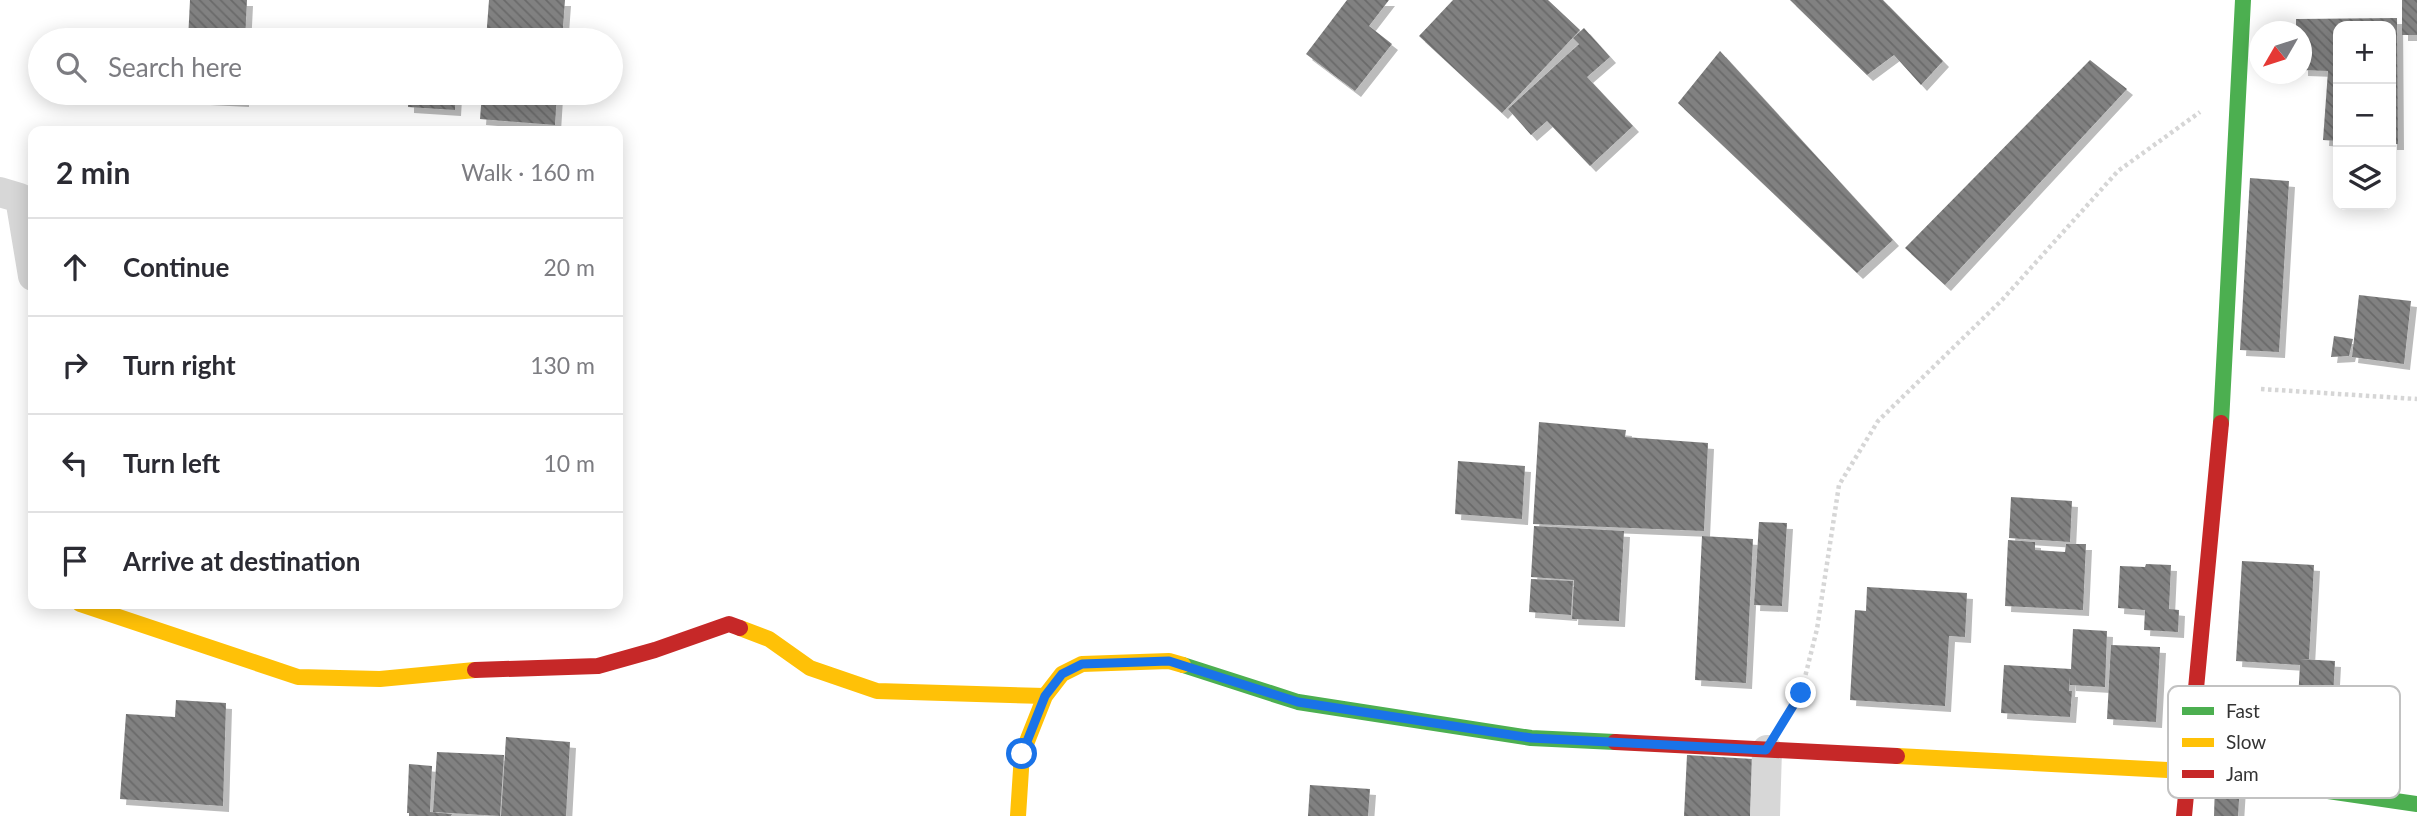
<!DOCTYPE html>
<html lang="en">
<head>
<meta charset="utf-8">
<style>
  body { margin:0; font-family:Lato,sans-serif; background:#f2f2f3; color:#2b2b33 }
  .controls { position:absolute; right:21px; top:21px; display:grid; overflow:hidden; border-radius:14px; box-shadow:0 4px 18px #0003 }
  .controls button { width:63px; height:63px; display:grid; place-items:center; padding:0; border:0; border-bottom:2px solid #e1e1e2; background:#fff; color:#2b2b33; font:35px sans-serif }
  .compass { position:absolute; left:2249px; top:21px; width:63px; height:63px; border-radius:50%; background:#fff; box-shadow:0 4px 18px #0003; rotate:231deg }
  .stop { position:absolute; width:21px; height:21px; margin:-16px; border:5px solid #1a73e8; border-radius:50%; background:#fff }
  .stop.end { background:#1a73e8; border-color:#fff; box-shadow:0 2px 7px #0008 }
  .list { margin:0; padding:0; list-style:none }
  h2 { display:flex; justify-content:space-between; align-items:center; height:91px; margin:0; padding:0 28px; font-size:30px }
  h2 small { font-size:23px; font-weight:400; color:#7c7c81 }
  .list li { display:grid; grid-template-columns:46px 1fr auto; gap:21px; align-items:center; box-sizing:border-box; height:98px; padding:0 28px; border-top:2px solid #e1e1e2 }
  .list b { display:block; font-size:26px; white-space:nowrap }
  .list em { font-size:23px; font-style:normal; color:#7c7c81 }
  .icon { flex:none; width:38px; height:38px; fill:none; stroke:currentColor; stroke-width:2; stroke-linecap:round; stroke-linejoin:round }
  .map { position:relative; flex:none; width:2417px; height:816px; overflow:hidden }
  .search { position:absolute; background:#fff; box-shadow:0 4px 18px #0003; left:28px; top:28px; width:595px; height:77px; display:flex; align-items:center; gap:18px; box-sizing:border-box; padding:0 24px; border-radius:38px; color:#7c7c81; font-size:26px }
  .panel { position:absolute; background:#fff; box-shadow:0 4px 18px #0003; left:28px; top:126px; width:595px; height:483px; border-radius:14px }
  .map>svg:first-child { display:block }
</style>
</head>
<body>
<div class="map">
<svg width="2417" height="816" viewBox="0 0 2417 816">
  <defs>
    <pattern id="building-back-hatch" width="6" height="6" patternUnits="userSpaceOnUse" patternTransform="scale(1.75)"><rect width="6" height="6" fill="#818181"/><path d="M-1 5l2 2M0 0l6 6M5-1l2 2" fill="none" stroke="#6a6a6a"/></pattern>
    <filter id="shadow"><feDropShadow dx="6" dy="6" stdDeviation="0" flood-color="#0004"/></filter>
  </defs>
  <rect width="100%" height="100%" fill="#fff"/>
  <path fill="url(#building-back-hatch)" filter="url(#shadow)" d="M190,0H247L245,40H188Z
    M489,0H565L562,40H486Z
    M1347,0H1389L1369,26L1392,44L1355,91L1306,54Z
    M1453,0H1548L1580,30L1502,113L1419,36Z
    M1790,0H1883L1943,61L1921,85L1894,55L1867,75Z
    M2402,0H2417V35H2402Z
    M2397,18L2398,144H2391V26H2338V141L2323,140L2328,71L2302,70V32H2296V19Z
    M1584,28L1610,57L1587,77L1633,126L1590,166L1547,121L1531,135L1508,109L1579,44L1573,38Z
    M1720,51L1893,240L1857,273L1678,103Z
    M2090,60L2127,89L1945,285L1905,248Z
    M185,93H243V101L185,98Z
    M408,93H456L455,110L408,107Z
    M482,93H557L555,125L480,119Z
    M2250,178L2289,181L2279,352L2240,350Z
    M2359,295L2411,301L2404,364L2352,357Z
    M2334,336L2353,339L2349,356L2331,357Z
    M1539,422L1626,430L1625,437L1708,443L1704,531L1533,524Z
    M1458,461L1525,466L1522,519L1455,514Z
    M2011,497L2072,501L2070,542L2009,538Z
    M1759,522L1787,523L1782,606L1754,605Z
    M1534,526L1624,531L1619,621L1572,619L1574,580L1531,577Z
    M1702,536L1753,539L1746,683L1695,680Z
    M2008,540L2035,542V550L2065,552L2066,544H2086L2083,610L2005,606Z
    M2242,561L2314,565L2309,659H2300L2335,661L2330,752L2295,750L2300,665L2236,661Z
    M2146,564L2171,565L2169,609L2179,610L2178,632L2144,630L2145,610L2118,608L2120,566L2145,567Z
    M1531,579L1573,581L1571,615L1529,612Z
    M1867,587L1967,593L1965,637L1949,636L1945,706L1850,700L1855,610L1866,611Z
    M2073,629L2107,631L2105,687L2070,685V677L2069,691H2072L2070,717L2001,713L2004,665L2071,669Z
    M2111,645L2160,647L2156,722L2107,719Z
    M176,700L226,703L223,806L120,799L126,714L175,717Z
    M506,737L570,742L566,816H501Z
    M437,752L504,755L500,816L433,812Z
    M1687,755L1753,759L1750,816H1684Z
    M409,764L432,766L430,812L452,814L451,816H409V813H407Z
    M2215,783L2240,784L2238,816H2214Z
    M1310,785L1370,789L1368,816H1308Z"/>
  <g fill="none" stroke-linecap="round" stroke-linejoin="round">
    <path stroke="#d6d6d6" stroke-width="4.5" stroke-dasharray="3.5 3.5" stroke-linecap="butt" d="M2261,389L2417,399
      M1789,713L1801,693L1817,629L1839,485L1878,421L2002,300L2118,171L2200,112"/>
    <path stroke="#d7d7d7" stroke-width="30" d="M0,192L20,198L33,276
      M1765,816L1767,750"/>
    <path stroke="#4caf50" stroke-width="16" d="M2221,423L2243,0
      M1183,665L1298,702L1531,738L1615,742
      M2210,774L2417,804"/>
    <path stroke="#ffc107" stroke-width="16" d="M80,604L298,677L380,679L475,670
      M740,628L769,639L810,668L877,691L1045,696
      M1897,756L2187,771L2210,774
      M1018,816L1022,754L1045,696L1062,674L1082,664L1169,661L1183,665"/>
    <path stroke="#c62828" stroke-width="16" d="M475,670L598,666L655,650L729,624L740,628
      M1615,742L1897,756
      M2184,816L2221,423"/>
  </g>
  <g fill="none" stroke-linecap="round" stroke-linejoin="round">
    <path stroke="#1a73e8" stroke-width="9" d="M1022,754L1045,696L1062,674L1082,664L1169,661L1298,702L1531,738L1766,750L1801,693"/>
  </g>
  <rect x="2168" y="686" width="232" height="112" rx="10" fill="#fff" stroke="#c2c2c2" stroke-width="2"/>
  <rect x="2182" y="707" width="32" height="8" fill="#4caf50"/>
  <rect x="2182" y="738" width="32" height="9" fill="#ffc107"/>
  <rect x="2182" y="770" width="32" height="8" fill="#c62828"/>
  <g font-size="19" fill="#333">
    <text x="2226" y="718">Fast</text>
    <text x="2226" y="749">Slow</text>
    <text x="2226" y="781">Jam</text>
  </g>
</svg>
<div class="controls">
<button>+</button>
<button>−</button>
<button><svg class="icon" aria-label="layers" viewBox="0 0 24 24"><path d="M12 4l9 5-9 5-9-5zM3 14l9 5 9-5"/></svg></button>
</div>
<svg class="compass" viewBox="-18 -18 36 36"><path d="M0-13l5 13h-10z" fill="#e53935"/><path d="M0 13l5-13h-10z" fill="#7c7c81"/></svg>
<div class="stop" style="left:1022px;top:754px"></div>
<div class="stop end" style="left:1801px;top:693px"></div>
<div class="search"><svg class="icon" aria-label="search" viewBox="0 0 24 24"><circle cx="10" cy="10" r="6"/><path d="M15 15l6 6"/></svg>Search here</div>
<section class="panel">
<h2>2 min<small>Walk · 160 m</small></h2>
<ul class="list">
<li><svg class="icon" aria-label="ahead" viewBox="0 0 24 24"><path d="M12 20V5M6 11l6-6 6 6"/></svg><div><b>Continue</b></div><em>20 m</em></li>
<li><svg class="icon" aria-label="right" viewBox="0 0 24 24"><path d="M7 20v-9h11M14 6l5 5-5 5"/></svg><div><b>Turn right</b></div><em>130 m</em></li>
<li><svg class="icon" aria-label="left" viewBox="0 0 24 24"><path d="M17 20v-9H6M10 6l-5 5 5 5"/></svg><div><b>Turn left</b></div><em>10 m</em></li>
<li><svg class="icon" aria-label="arrive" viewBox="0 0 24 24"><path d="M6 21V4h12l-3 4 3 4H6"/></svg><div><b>Arrive at destination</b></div></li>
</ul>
</section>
</div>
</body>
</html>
